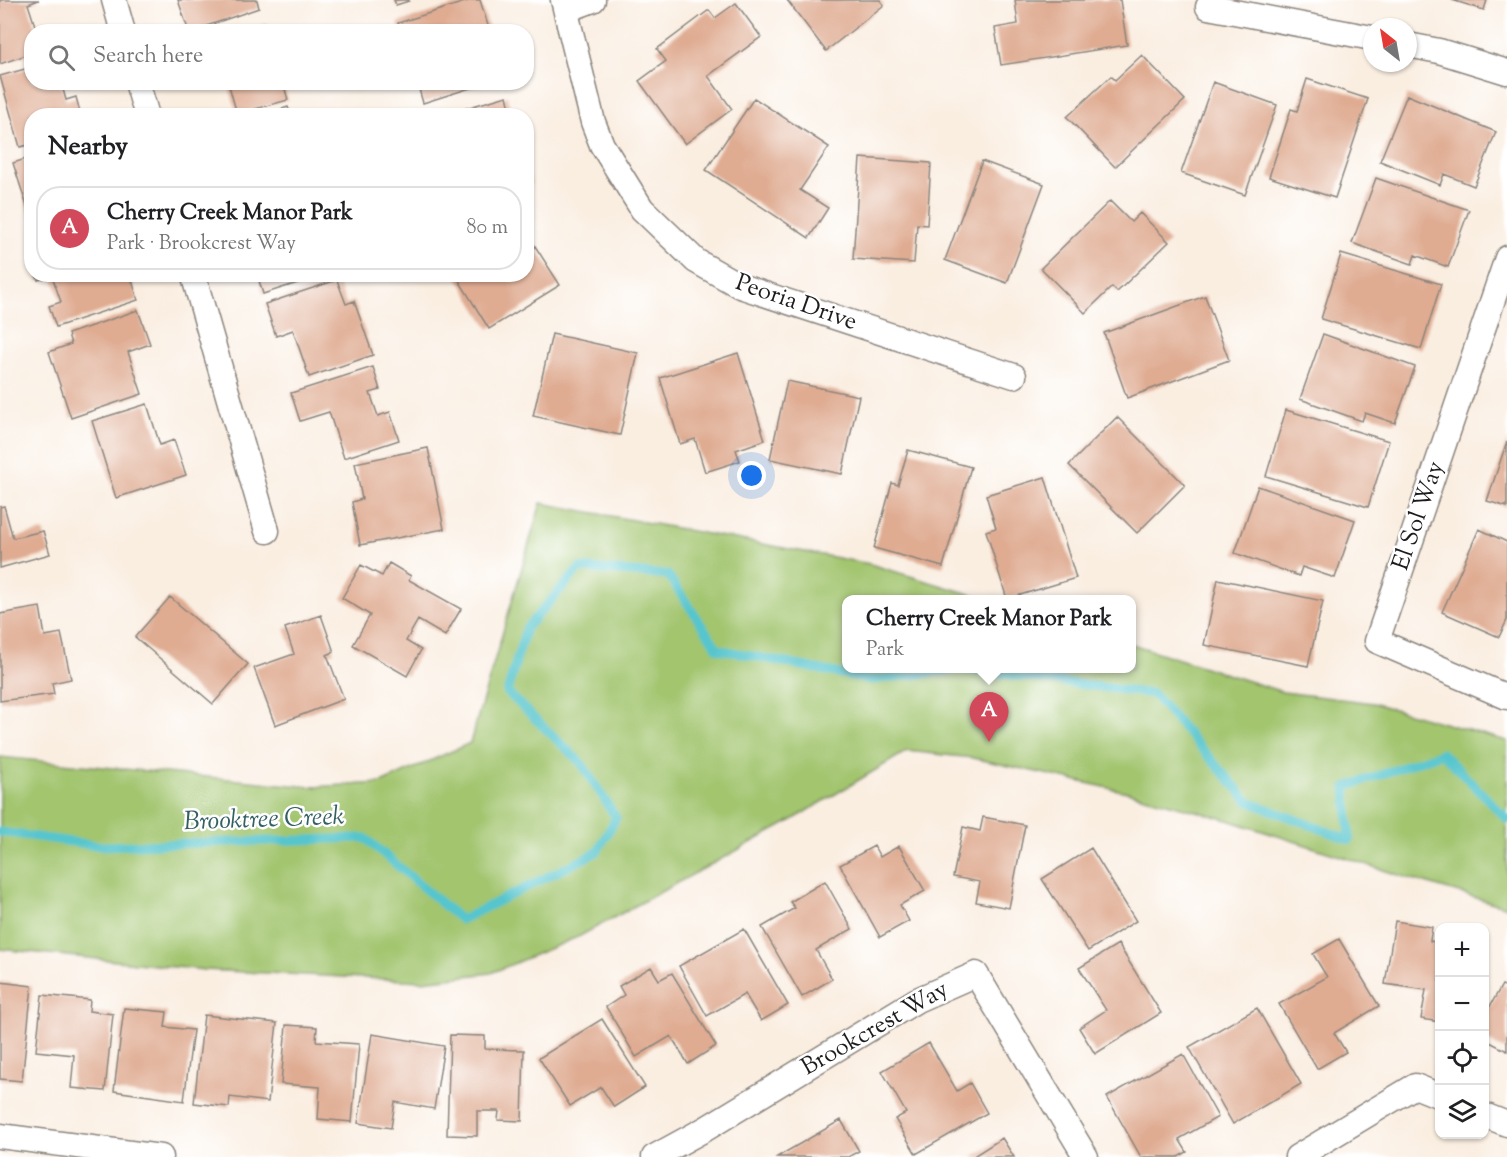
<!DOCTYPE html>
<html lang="en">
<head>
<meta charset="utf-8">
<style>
  body { margin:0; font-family:"Sorts Mill Goudy",serif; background:#f2f2f2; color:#202124 }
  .controls { position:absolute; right:18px; bottom:18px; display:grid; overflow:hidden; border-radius:12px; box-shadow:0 2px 4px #0004 }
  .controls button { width:54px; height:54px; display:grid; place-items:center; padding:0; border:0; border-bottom:2px solid #e0e0e0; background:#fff; color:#202124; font:30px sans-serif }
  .compass { position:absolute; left:1363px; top:18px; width:54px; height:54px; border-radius:50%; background:#fff; box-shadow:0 2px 4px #0004; rotate:329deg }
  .you { position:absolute; left:752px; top:476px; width:21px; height:21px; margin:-15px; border:4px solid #fff; border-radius:50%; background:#1a73e8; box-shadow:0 0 0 9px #1a73e833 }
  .badge { display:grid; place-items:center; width:39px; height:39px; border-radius:50%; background:#d1495b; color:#fff; font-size:20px; font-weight:700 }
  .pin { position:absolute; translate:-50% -50px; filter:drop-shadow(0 2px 3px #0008) }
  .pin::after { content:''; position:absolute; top:32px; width:21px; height:18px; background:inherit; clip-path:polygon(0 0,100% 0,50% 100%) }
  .popup { position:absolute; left:842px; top:595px; width:294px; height:78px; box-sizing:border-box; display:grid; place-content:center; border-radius:12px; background:#fff; filter:drop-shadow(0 2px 4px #0005); font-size:20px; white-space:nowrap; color:#757577 }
  .popup b { font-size:22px; color:#202124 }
  .popup::after { content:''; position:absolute; left:50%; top:100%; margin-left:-12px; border:12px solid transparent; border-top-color:#fff }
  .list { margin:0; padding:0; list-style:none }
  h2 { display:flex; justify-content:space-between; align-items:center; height:78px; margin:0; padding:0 24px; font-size:26px }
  h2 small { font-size:20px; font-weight:400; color:#757577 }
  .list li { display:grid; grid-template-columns:39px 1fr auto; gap:18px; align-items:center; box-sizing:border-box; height:84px; margin:0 12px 12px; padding:0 12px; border:2px solid #e0e0e0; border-radius:24px }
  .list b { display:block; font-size:22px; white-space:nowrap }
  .list p { margin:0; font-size:20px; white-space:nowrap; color:#757577 }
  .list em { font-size:20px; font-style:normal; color:#757577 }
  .icon { flex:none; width:33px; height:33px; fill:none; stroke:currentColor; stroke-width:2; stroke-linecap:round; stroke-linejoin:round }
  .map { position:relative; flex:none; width:1507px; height:1157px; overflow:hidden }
  .search { position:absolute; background:#fff; box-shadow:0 2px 4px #0004; left:24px; top:24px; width:510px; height:66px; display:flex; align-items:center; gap:15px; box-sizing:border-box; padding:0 21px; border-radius:24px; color:#757577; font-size:22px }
  .panel { position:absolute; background:#fff; box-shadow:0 2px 4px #0004; left:24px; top:108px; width:510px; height:174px; border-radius:24px }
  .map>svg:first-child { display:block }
</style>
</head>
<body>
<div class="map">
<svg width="1507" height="1157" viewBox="0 0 1507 1157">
  <rect width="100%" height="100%" fill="#fff"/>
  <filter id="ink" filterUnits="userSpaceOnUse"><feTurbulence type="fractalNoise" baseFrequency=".0167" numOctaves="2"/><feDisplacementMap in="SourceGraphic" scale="12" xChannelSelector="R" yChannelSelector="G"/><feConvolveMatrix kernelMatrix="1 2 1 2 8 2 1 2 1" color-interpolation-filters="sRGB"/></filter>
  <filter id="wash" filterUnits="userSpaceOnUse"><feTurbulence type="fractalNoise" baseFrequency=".008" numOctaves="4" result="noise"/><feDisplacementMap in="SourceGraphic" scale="24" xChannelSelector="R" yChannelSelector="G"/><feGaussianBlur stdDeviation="1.35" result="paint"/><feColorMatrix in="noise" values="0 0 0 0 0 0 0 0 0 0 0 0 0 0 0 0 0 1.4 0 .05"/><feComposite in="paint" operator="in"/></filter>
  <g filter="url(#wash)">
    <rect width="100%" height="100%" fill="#faeee1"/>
    <path fill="#a2c56e" stroke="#5f7045" stroke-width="1.5" d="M541,503L870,564L986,599L846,600V668H1132V644L1283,692L1373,703L1507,741V907L1408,878L1228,820L1127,792L973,758L907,751L789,822L580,936L491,973L422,981L205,970L0,949V757L311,787L381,783L470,743Z"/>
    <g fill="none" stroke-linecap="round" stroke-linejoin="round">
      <path stroke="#57c5cd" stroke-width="9" d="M0,832L101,846L365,838L461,920L597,852L616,818L582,764L507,692L526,628L580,568L668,575L718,649L871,680L965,669L1153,694L1249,802L1350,840L1346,787L1442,753L1507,819"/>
    </g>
    <g id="blocks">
      <path fill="#dfab91" d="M0,0H39L28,4L37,32H32V53L0,64Z
        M178,0H257L259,8L189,32Z
        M394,0H409V1L396,5Z
        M471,0H480L490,32H400L398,23Z
        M787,0H880L884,5L826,51Z
        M1015,0H1120L1127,45L1001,65L995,28L1018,24Z
        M1452,0H1487L1484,10Z
        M736,3L761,37L708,76L732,109L685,144L639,81L666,61L657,49L709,10L715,18Z
        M267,24L269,32H240V31Z
        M1142,55L1185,100L1115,167L1067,117L1111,76L1115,80Z
        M32,67V82H61L66,100L76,97L81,116H32V144L20,147L0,76Z
        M1307,79L1368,99L1335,198L1269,177L1291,109L1297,111Z
        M228,82H283L288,100L237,114Z
        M417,82H486V83L423,103Z
        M1213,82L1277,105L1245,195L1181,173Z
        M1407,95L1496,132L1474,186L1444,174L1440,185L1380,161Z
        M507,96L512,116H442V115Z
        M754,98L829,147L800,190L828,208L809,238L706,170Z
        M288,107L291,116H264V115Z
        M32,157V219H31L13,163Z
        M860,158L931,163L927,225L917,224L914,263L853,259Z
        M982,161L1044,184L1007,283L945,260Z
        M526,166L532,184L526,186Z
        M1376,178L1469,210L1448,267L1415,255L1412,264L1352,243Z
        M1110,201L1131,222L1140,213L1169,242L1117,292L1112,287L1085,313L1041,268Z
        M526,232L560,285L489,329L455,274H526Z
        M1341,254L1441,284L1421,349L1321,319Z
        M36,274H130L138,300L56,327L49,306L61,302L52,276L38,280Z
        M257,274H323V275L263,294Z
        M337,280L346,304L354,301L373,355L309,377L293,330L276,336L265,304Z
        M1205,296L1229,360L1127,398L1104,333Z
        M138,310L150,344L128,352L142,394L71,418L49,352L71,344L68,334Z
        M552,334L638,353L620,435L533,416Z
        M1323,334L1415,367L1395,423L1365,413L1362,421L1300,399Z
        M738,353L765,440L736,450L740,461L705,472L695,439L680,444L660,378Z
        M373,367L380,390L370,393L378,416L390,412L399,440L344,458L329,412L300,421L291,393Z
        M787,381L859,396L842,474L770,459Z
        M147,404L160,445L174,440L186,475L116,498L92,421Z
        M1286,410L1389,441L1368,507L1266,476Z
        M1117,417L1185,485L1137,533L1069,465Z
        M1507,441V507L1487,501Z
        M428,448L444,529L360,545L352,502L362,499L355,463Z
        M908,450L971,467L943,567L874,548L892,483L898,485Z
        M1045,477L1076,578L1007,599L986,531L996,528L986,495Z
        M1258,486L1355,520L1335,578L1302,567L1299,576L1235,553Z
        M4,506L13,538L43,531L50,554L0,568V507Z
        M1479,529L1507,542V620L1499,637L1442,612Z
        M389,563L411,576L409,580L461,609L445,636L418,620L406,641L421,650L407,676L353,645L370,615L342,598L361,565L382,576Z
        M1218,579L1323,601L1308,666L1204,645Z
        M170,597L248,664L213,704L135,637Z
        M40,607L45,636L61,633L71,679L52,683L54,694L0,701V614Z
        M321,615L334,652L327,655L344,699L275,725L254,668L294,654L285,628Z
        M983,817L1025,825L1009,908L976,902L980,882L953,877L963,827L980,831Z
        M874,846L880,857L899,846L925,891L900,905L909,921L880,937L840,865Z
        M1091,848L1136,921L1088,951L1042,879Z
        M825,881L852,929L816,950L832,979L802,997L762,927L795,908L790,902Z
        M1395,921L1432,927L1430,941L1440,943V1022L1421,1019L1426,990L1385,984Z
        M744,929L788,1005L761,1021L745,994L707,1016L679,966Z
        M1339,939L1379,1006L1334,1033L1346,1052L1317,1069L1279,1004L1327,977L1313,954Z
        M1118,944L1161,1013L1095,1054L1079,1028L1106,1010L1079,968Z
        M651,967L659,980L672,973L716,1046L688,1064L671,1036L636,1057L606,1007L624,995L619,986Z
        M0,982L32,986L22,1081L0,1079Z
        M1502,985L1507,987V1051L1484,1039V1017Z
        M42,995L90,1000L89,1011L113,1014L105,1091L71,1088L74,1055L36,1051Z
        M124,1008L167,1012L165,1027L193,1030L184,1101L114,1091Z
        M1257,1008L1301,1084L1233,1124L1189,1047Z
        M204,1015L277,1023L268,1102L230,1097L229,1107L194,1103Z
        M602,1019L645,1087L614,1107L601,1087L570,1106L539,1058Z
        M286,1025L317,1027L316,1041L359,1044L352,1122L318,1119L320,1087L281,1084Z
        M372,1034L444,1046L434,1109L395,1102L391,1128L358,1123Z
        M450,1035L485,1036V1049L524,1050L522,1121L498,1120L499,1111H477V1136L447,1135Z
        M929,1043L957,1091L970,1083L987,1113L916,1154L895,1119L906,1113L882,1071Z
        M1183,1054L1218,1117L1179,1139L1187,1152L1178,1157H1141L1107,1097Z
        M841,1120L859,1151L848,1157H777Z
        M1002,1138L1014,1157H972Z"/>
    </g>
  </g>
  <g filter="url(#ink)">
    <use href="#blocks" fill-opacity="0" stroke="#8b857e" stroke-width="1.5"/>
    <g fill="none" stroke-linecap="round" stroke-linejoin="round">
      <defs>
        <path id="minor" d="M114,0L123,32
          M563,0L593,122L602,145L642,209L696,261L740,286L1014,376
          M1208,7L1372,38
          M566,10L593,0
          M1408,45L1439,51L1507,72
          M137,82L147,116
          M1507,258L1377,641L1507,697
          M193,274L267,531
          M1484,1115L1507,1124
          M0,1136L161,1157
          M654,1157L707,1128L917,1000L976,974L1086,1157
          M1297,1157L1415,1086L1440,1096"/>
      </defs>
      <use href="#minor" stroke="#8b857e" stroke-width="27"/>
      <use href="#minor" stroke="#fff" stroke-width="24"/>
    </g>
  </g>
  <g text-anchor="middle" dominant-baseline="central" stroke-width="5" stroke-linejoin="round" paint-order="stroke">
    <g font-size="24" fill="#1c1c1c" stroke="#fff">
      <text transform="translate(796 303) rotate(19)">Peoria Drive</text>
      <text transform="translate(1419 516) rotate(-71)">El Sol Way</text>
      <text transform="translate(875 1029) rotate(-30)">Brookcrest Way</text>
    </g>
    <g font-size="26" font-style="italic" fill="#346063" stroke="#fff">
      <text transform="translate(264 820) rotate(-2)">Brooktree Creek</text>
    </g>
  </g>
</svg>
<div class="controls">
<button>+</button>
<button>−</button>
<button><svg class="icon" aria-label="locate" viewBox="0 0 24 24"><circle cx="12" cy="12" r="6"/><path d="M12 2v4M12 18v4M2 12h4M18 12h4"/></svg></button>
<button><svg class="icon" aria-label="layers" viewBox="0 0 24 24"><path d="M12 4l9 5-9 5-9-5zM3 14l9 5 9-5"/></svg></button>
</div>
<svg class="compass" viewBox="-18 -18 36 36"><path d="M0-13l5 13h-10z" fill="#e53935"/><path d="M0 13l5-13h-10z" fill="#757577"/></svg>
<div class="you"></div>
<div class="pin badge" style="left:989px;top:742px">A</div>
<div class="popup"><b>Cherry Creek Manor Park</b>Park</div>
<div class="search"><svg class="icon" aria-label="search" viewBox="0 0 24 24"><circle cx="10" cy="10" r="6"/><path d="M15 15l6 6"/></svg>Search here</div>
<section class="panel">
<h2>Nearby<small></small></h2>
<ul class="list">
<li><span class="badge">A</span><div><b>Cherry Creek Manor Park</b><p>Park · Brookcrest Way</p></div><em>80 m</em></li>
</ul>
</section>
</div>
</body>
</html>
